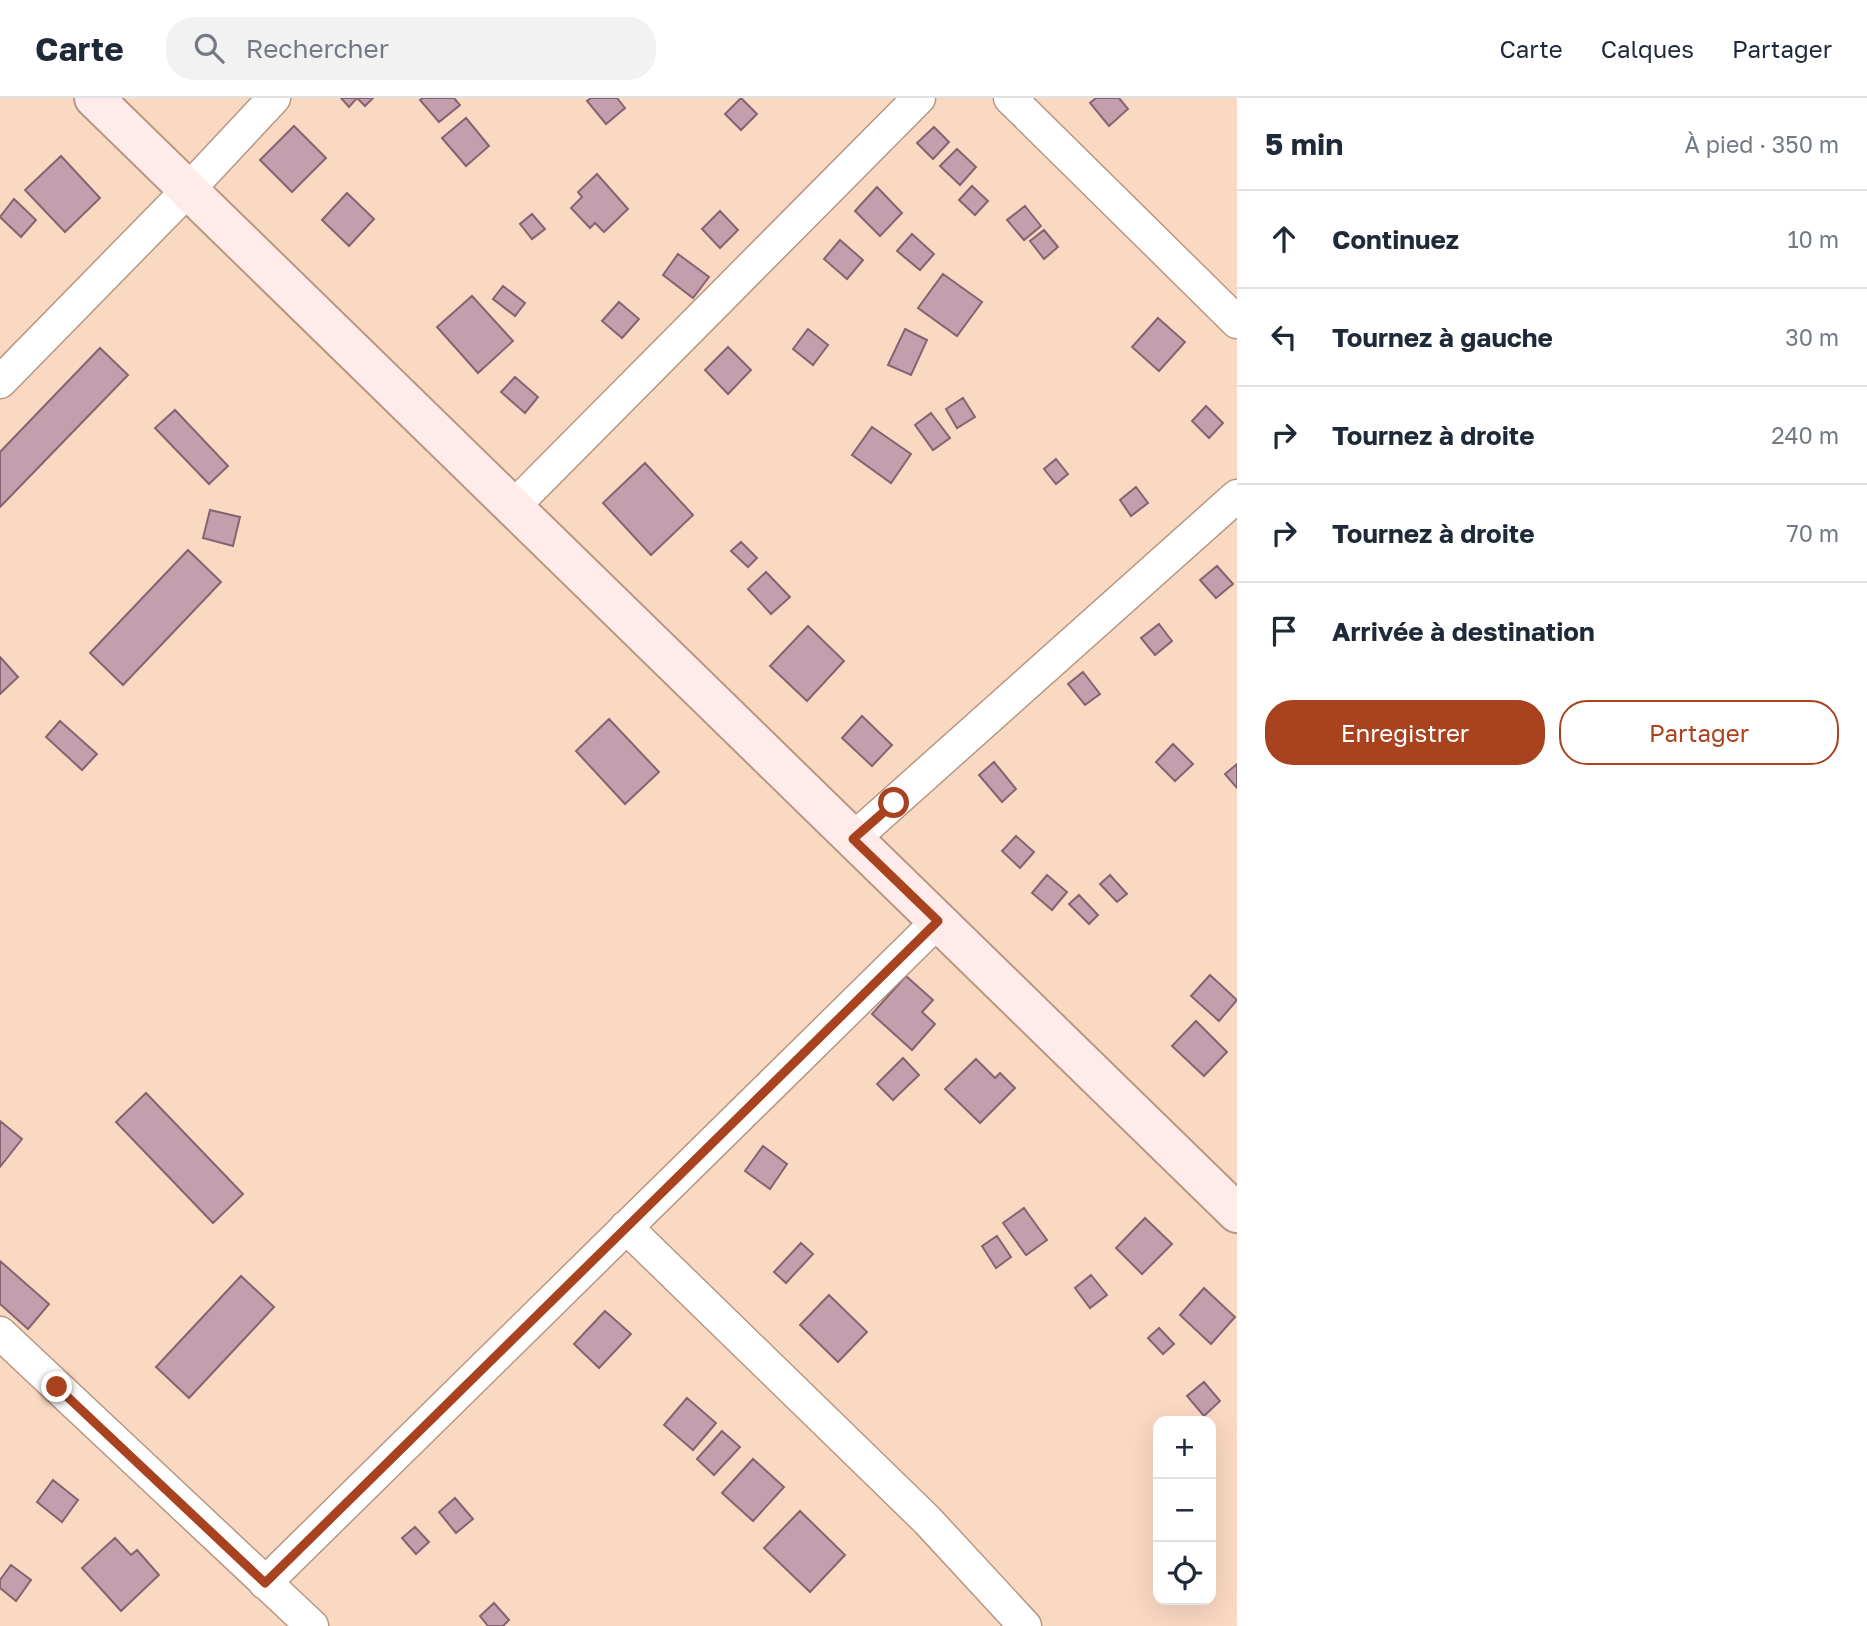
<!DOCTYPE html>
<html lang="fr">
<head>
<meta charset="utf-8">
<style>
  body { margin:0; font-family:"Golos Text",sans-serif; background:#f2f2f3; color:#1f2937 }
  .controls { position:absolute; right:21px; bottom:21px; display:grid; overflow:hidden; border-radius:14px; box-shadow:0 7px 28px #0002 }
  .controls button { width:63px; height:63px; display:grid; place-items:center; padding:0; border:0; border-bottom:2px solid #e0e1e3; background:#fff; color:#1f2937; font:35px sans-serif }
  .stop { position:absolute; width:21px; height:21px; margin:-16px; border:5px solid #a9421e; border-radius:50%; background:#fff }
  .stop.end { background:#a9421e; border-color:#fff; box-shadow:0 2px 7px #0008 }
  .list { margin:0; padding:0; list-style:none }
  h2 { display:flex; justify-content:space-between; align-items:center; height:91px; margin:0; padding:0 28px; font-size:30px }
  h2 small { font-size:23px; font-weight:400; color:#747a83 }
  .list li { display:grid; grid-template-columns:46px 1fr auto; gap:21px; align-items:center; box-sizing:border-box; height:98px; padding:0 28px; border-top:2px solid #e0e1e3 }
  .list b { display:block; font-size:26px; white-space:nowrap }
  .list em { font-size:23px; font-style:normal; color:#747a83 }
  .actions { display:flex; gap:14px; padding:21px 28px }
  .actions a { flex:1; padding:16px 0; border:2px solid #a9421e; border-radius:28px; text-align:center; font-size:24px; color:#a9421e }
  .actions .main { background:#a9421e; color:#fff }
  .icon { flex:none; width:38px; height:38px; fill:none; stroke:currentColor; stroke-width:2; stroke-linecap:round; stroke-linejoin:round }
  .map { position:relative; flex:none; width:1237px; height:1528px; overflow:hidden }
  header { display:flex; align-items:center; gap:42px; box-sizing:border-box; height:98px; padding:0 35px; background:#fff; border-bottom:2px solid #e0e1e3 }
  header strong { font-size:33px }
  nav { display:flex; gap:38px; margin-inline-start:auto; font-size:24px }
  .search { width:490px; height:63px; background:#f2f2f3; display:flex; align-items:center; gap:18px; box-sizing:border-box; padding:0 24px; border-radius:28px; color:#747a83; font-size:26px }
  main { display:flex }
  aside { flex:1; background:#fff }
  .map>svg:first-child { display:block }
</style>
</head>
<body>
<header>
<strong>Carte</strong>
<div class="search"><svg class="icon" aria-label="search" viewBox="0 0 24 24"><circle cx="10" cy="10" r="6"/><path d="M15 15l6 6"/></svg>Rechercher</div>
<nav><a>Carte</a><a>Calques</a><a>Partager</a></nav>
</header>
<main>
<div class="map">
<svg width="1237" height="1528" viewBox="0 0 1237 1528">
  <rect width="100%" height="100%" fill="#fad9c3"/>
  <path fill="#c39ead" stroke="#856371" stroke-width="2" d="M341,0H373L365,8L357,0L349,9Z
    M423,0H454L460,7L439,24L420,2Z
    M591,0H617L625,10L606,26L587,3Z
    M741,0L757,16L741,32L725,16Z
    M1096,0H1119L1128,11L1109,28L1090,5Z
    M466,20L489,48L466,68L442,40Z
    M294,28L326,60L292,94L260,62Z
    M934,29L949,44L933,61L917,45Z
    M957,51L976,69L960,87L940,68Z
    M61,58L100,100L65,134L25,92Z
    M597,76L628,111L604,134L595,125L590,130L571,110L582,99L578,94Z
    M972,88L988,103L975,117L959,102Z
    M877,89L902,115L880,138L855,113Z
    M347,95L374,121L349,148L322,122Z
    M14,101L36,122L21,139L0,119Z
    M1025,108L1041,128L1024,142L1007,122Z
    M720,113L738,132L720,150L702,131Z
    M532,116L545,131L532,141L520,126Z
    M1044,132L1058,149L1044,161L1030,143Z
    M912,136L934,156L920,172L897,153Z
    M840,142L863,162L847,181L824,161Z
    M678,156L709,179L693,200L663,177Z
    M943,176L982,204L957,238L918,210Z
    M503,188L525,205L515,218L493,201Z
    M472,198L513,243L478,275L437,229Z
    M619,204L639,221L622,240L602,223Z
    M1158,220L1185,244L1159,273L1132,249Z
    M808,231L828,247L813,267L793,251Z
    M905,231L927,242L911,277L888,267Z
    M728,249L751,272L728,296L705,272Z
    M100,250L128,277L0,409V354Z
    M515,279L538,299L525,315L501,294Z
    M963,300L975,319L957,330L946,311Z
    M1206,308L1223,325L1209,340L1192,323Z
    M175,312L228,368L209,386L155,330Z
    M931,315L950,340L933,352L915,327Z
    M872,329L911,356L891,385L852,357Z
    M1056,361L1068,376L1056,386L1044,371Z
    M645,365L693,417L651,457L603,405Z
    M1136,389L1148,405L1131,418L1120,402Z
    M210,412L240,419L233,448L203,440Z
    M741,444L757,460L748,469L731,453Z
    M188,452L221,484L123,587L90,555Z
    M1217,468L1233,486L1216,500L1200,482Z
    M766,474L790,499L771,516L748,491Z
    M1159,526L1172,543L1155,557L1141,540Z
    M808,528L844,563L807,603L770,568Z
    M0,559L18,579L0,596Z
    M1083,574L1100,596L1085,607L1068,586Z
    M862,618L892,647L872,668L842,640Z
    M609,621L659,674L625,706L576,653Z
    M60,623L97,656L82,672L46,639Z
    M1173,646L1193,666L1175,683L1156,664Z
    M994,664L1016,691L1002,704L979,677Z
    M1237,666V690L1225,676Z
    M1016,738L1034,754L1020,770L1002,753Z
    M1047,777L1067,794L1052,812L1032,795Z
    M1110,777L1127,796L1117,804L1100,786Z
    M1079,797L1098,817L1089,826L1069,806Z
    M1210,877L1237,902L1219,923L1191,898Z
    M906,878L933,902L922,914L935,926L912,952L872,916Z
    M1196,923L1227,954L1204,978L1172,948Z
    M903,960L919,977L893,1002L877,986Z
    M976,961L995,980L1000,975L1015,990L980,1025L945,991Z
    M146,995L243,1096L213,1125L116,1024Z
    M0,1023L22,1041L0,1069Z
    M763,1048L787,1066L770,1091L745,1073Z
    M1024,1110L1047,1142L1026,1157L1003,1125Z
    M1145,1120L1172,1146L1142,1176L1116,1150Z
    M997,1138L1011,1159L996,1170L982,1148Z
    M801,1145L813,1156L786,1185L774,1174Z
    M0,1163L49,1206L28,1231L0,1206Z
    M1091,1177L1107,1197L1090,1210L1075,1190Z
    M241,1178L274,1209L189,1300L156,1269Z
    M1204,1190L1235,1219L1211,1246L1180,1217Z
    M829,1197L867,1234L838,1264L800,1227Z
    M605,1213L631,1236L599,1270L574,1246Z
    M1159,1230L1174,1246L1163,1256L1148,1240Z
    M1204,1284L1220,1303L1204,1318L1187,1298Z
    M687,1300L716,1325L693,1352L664,1327Z
    M722,1333L740,1349L714,1377L697,1361Z
    M753,1361L784,1389L753,1423L722,1395Z
    M53,1382L78,1402L62,1424L37,1404Z
    M455,1400L473,1421L456,1435L439,1414Z
    M800,1413L845,1457L810,1494L764,1450Z
    M415,1429L429,1444L416,1456L402,1440Z
    M115,1440L131,1457L137,1452L159,1477L121,1513L82,1470Z
    M11,1467L31,1482L16,1503L0,1490V1482Z
    M494,1505L509,1522L503,1528H488L480,1518Z"/>
  <g fill="none" stroke-linecap="round" stroke-linejoin="round">
    <defs>
      <path id="street" d="M1010,0L1237,224
        M0,284L188,92L274,0
        M513,409L919,0
        M853,741L1237,398
        M626,1129L927,1422L1025,1528
        M0,1235L312,1528
        M265,1485L938,823"/>
      <path id="secondary" d="M94,0L1237,1115"/>
    </defs>
    <use href="#street" stroke="#b79783" stroke-width="35"/>
    <use href="#secondary" stroke="#b79783" stroke-width="42"/>
    <use href="#street" stroke="#fff" stroke-width="32"/>
    <use href="#secondary" stroke="#ffebe9" stroke-width="38"/>
  </g>
  <g fill="none" stroke-linecap="round" stroke-linejoin="round">
    <path stroke="#a9421e" stroke-width="9" d="M57,1289L265,1485L938,823L853,741L894,705"/>
  </g>
</svg>
<div class="controls">
<button>+</button>
<button>−</button>
<button><svg class="icon" aria-label="locate" viewBox="0 0 24 24"><circle cx="12" cy="12" r="6"/><path d="M12 2v4M12 18v4M2 12h4M18 12h4"/></svg></button>
</div>
<div class="stop" style="left:894px;top:705px"></div>
<div class="stop end" style="left:57px;top:1289px"></div>
</div>
<aside>
<h2>5 min<small>À pied · 350 m</small></h2>
<ul class="list">
<li><svg class="icon" aria-label="ahead" viewBox="0 0 24 24"><path d="M12 20V5M6 11l6-6 6 6"/></svg><div><b>Continuez</b></div><em>10 m</em></li>
<li><svg class="icon" aria-label="left" viewBox="0 0 24 24"><path d="M17 20v-9H6M10 6l-5 5 5 5"/></svg><div><b>Tournez à gauche</b></div><em>30 m</em></li>
<li><svg class="icon" aria-label="right" viewBox="0 0 24 24"><path d="M7 20v-9h11M14 6l5 5-5 5"/></svg><div><b>Tournez à droite</b></div><em>240 m</em></li>
<li><svg class="icon" aria-label="right" viewBox="0 0 24 24"><path d="M7 20v-9h11M14 6l5 5-5 5"/></svg><div><b>Tournez à droite</b></div><em>70 m</em></li>
<li><svg class="icon" aria-label="arrive" viewBox="0 0 24 24"><path d="M6 21V4h12l-3 4 3 4H6"/></svg><div><b>Arrivée à destination</b></div></li>
</ul>
<div class="actions"><a class="main">Enregistrer</a><a>Partager</a></div>
</aside>
</main>
</body>
</html>
